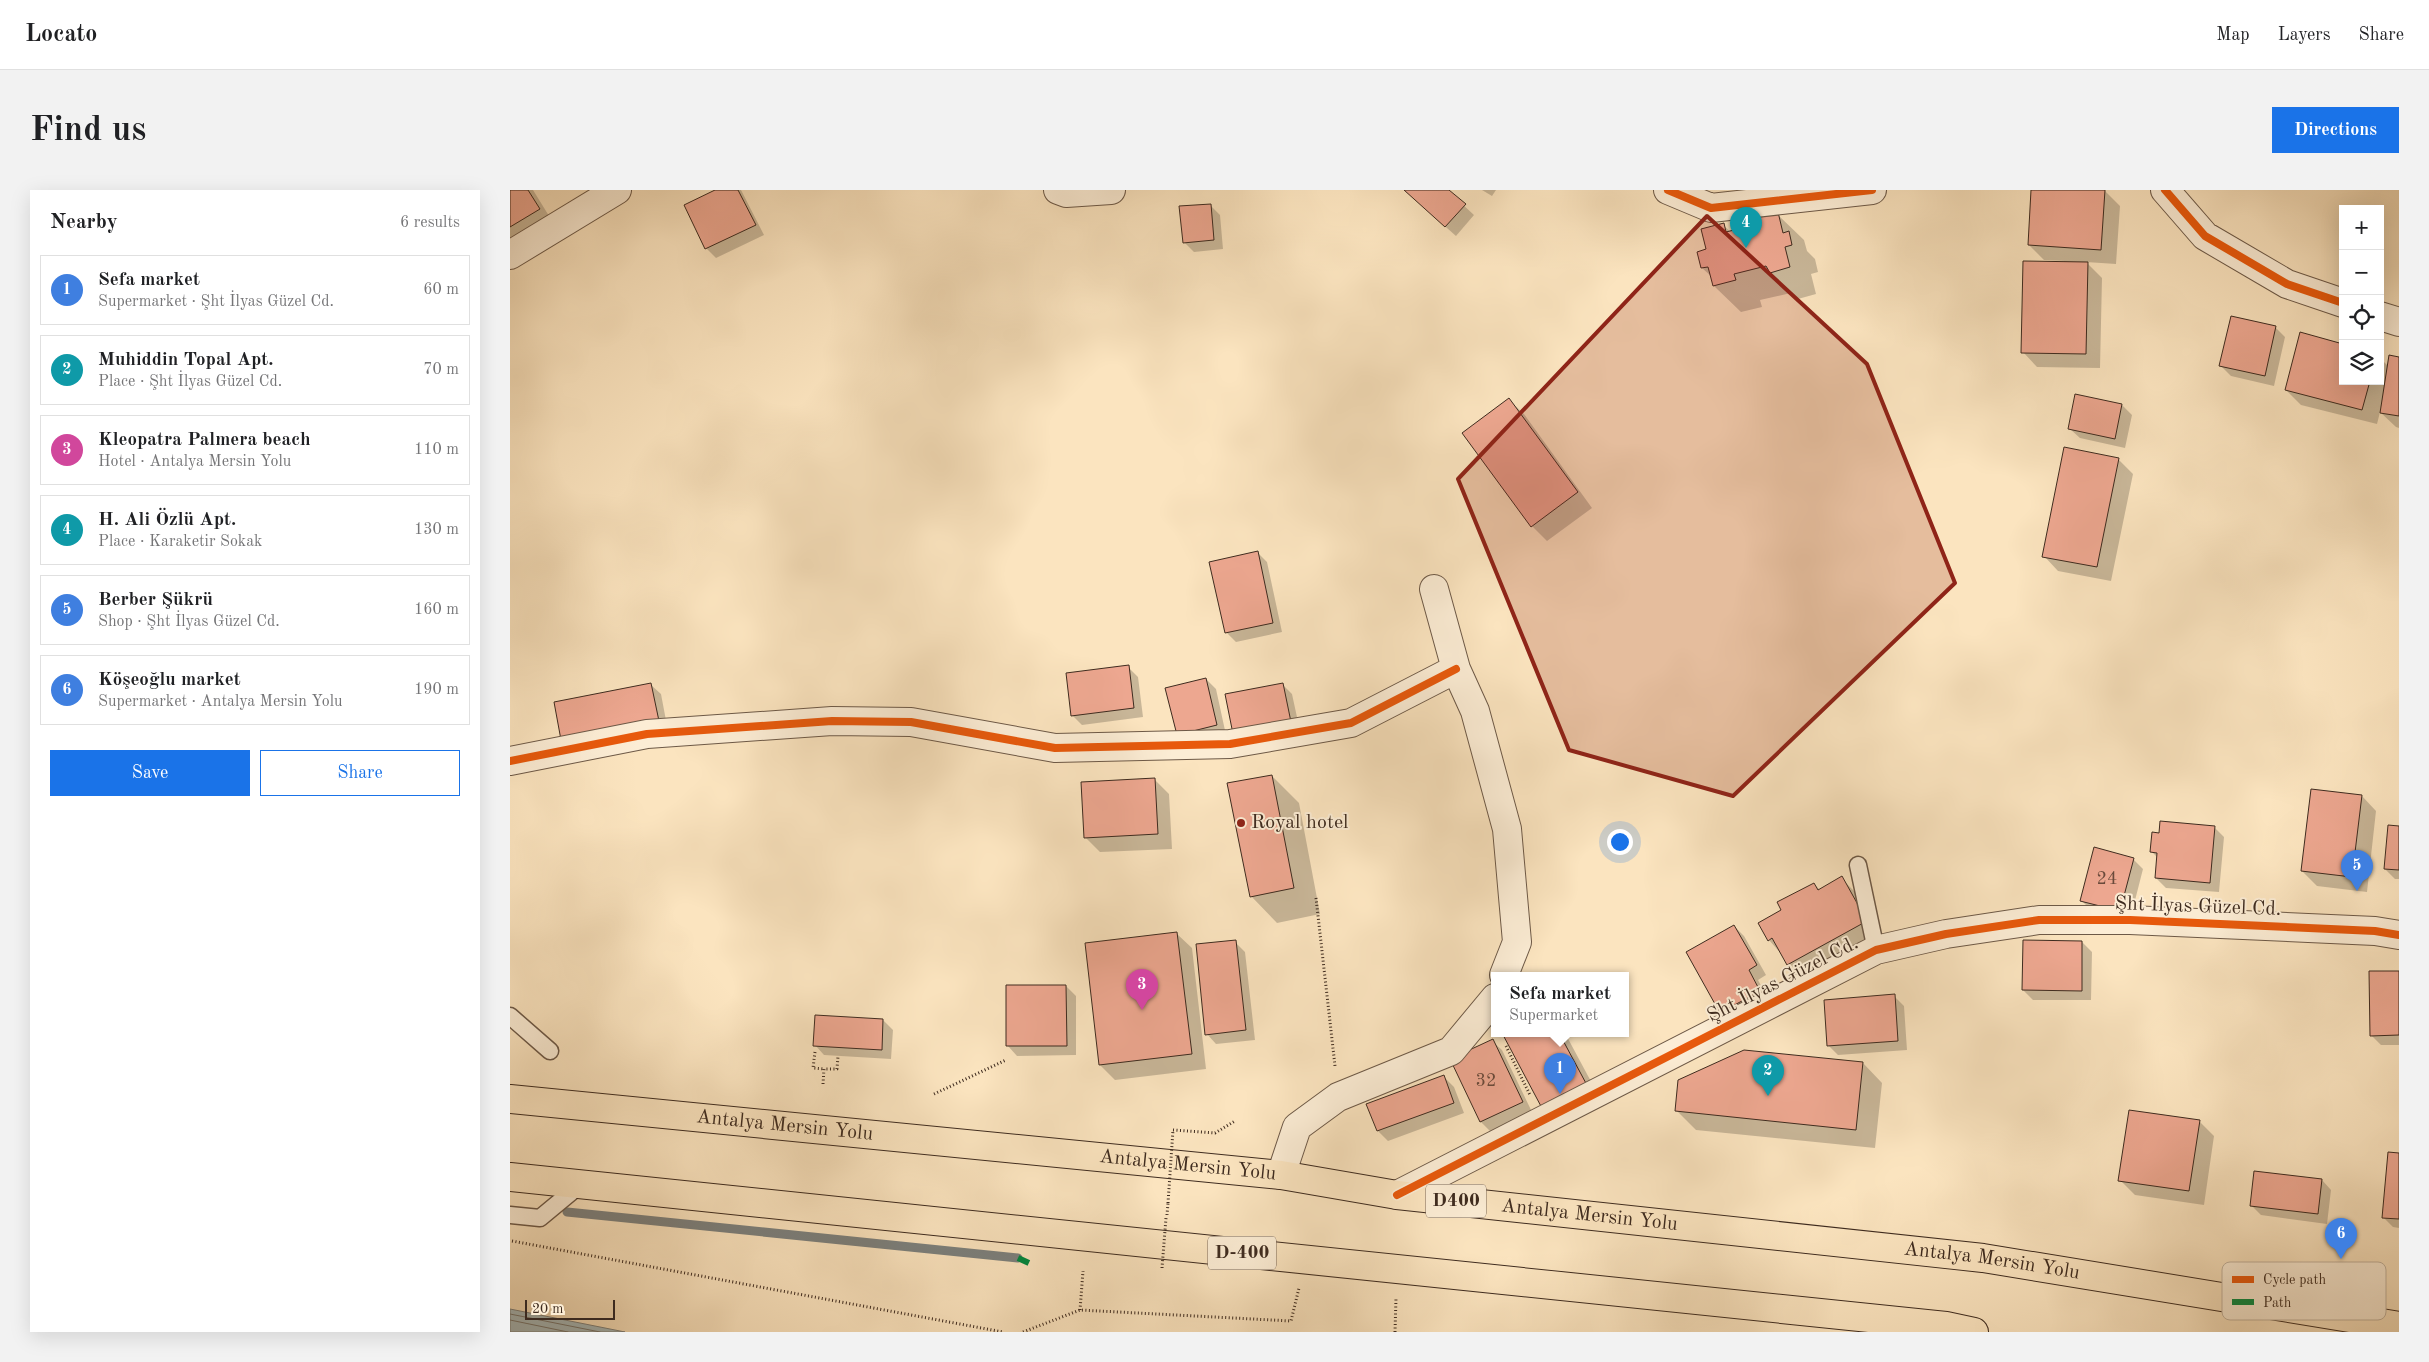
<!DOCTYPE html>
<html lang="en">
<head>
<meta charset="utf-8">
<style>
  body { margin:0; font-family:"Old Standard TT",serif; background:#f2f2f2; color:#202124 }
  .controls { position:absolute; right:15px; top:15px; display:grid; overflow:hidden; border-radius:0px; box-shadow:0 5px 20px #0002 }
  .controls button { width:45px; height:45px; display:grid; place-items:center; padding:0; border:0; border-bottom:1px solid #e0e0e0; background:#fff; color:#202124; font:25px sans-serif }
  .scale { position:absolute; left:15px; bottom:12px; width:90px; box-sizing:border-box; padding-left:5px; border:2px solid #3e2b1f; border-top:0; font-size:14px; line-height:18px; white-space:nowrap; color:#3e2b1f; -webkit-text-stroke:4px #fcedd5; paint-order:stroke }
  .you { position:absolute; left:1109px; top:651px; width:18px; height:18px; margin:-12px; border:4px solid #fff; border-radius:50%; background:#1a73e8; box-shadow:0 0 0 8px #1a73e833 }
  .badge { display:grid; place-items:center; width:32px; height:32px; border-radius:50%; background:#1a73e8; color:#fff; font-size:16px; font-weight:700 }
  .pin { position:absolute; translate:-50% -41px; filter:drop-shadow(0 1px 2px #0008) }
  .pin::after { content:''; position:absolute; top:26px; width:18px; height:15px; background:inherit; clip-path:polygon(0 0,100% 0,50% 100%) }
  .popup { position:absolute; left:981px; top:782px; width:138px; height:65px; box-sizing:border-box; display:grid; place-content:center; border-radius:0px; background:#fff; filter:drop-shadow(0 1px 4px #0005); font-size:16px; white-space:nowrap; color:#757577 }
  .popup b { font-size:19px; color:#202124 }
  .popup::after { content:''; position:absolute; left:50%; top:100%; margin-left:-10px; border:10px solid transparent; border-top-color:#fff }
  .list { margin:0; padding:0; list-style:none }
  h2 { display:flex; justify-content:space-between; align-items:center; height:65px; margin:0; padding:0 20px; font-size:21px }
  h2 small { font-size:16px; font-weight:400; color:#757577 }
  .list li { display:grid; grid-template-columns:32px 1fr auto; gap:15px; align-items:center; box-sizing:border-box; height:70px; margin:0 10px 10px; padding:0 10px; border:1px solid #e0e0e0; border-radius:0px }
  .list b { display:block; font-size:19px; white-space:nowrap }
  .list p { margin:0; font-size:16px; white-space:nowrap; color:#757577 }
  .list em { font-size:16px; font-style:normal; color:#757577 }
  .actions { display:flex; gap:10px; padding:15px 20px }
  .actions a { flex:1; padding:11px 0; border:1px solid #1a73e8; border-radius:0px; text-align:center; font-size:18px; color:#1a73e8 }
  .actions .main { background:#1a73e8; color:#fff }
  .icon { flex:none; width:28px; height:28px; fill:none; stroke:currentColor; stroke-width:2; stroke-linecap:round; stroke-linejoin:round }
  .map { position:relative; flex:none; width:1889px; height:1142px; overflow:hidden; border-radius:0px }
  header { display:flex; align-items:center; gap:30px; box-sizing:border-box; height:70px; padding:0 25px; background:#fff; border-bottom:1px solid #e0e0e0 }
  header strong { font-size:24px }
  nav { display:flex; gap:28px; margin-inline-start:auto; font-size:18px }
  .intro { display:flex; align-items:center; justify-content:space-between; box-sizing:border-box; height:120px; padding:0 30px }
  h1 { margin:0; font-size:35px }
  .button { padding:12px 22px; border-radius:0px; background:#1a73e8; color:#fff; font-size:18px; font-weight:700 }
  main { display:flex; gap:30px; padding:0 30px }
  aside { flex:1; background:#fff; border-radius:0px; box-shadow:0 5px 20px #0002 }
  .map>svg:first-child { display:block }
</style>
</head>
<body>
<header>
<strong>Locato</strong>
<nav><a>Map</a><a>Layers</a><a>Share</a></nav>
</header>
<div class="intro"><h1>Find us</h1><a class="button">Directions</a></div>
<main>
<aside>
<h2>Nearby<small>6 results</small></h2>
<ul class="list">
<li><span class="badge" style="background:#3f7fe0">1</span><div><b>Sefa market</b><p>Supermarket · Şht İlyas Güzel Cd.</p></div><em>60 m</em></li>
<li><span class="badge" style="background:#0f9aa8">2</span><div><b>Muhiddin Topal Apt.</b><p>Place · Şht İlyas Güzel Cd.</p></div><em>70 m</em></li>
<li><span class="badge" style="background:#d1479c">3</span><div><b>Kleopatra Palmera beach</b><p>Hotel · Antalya Mersin Yolu</p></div><em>110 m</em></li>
<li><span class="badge" style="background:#0f9aa8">4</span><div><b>H. Ali Özlü Apt.</b><p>Place · Karaketir Sokak</p></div><em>130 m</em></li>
<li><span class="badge" style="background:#3f7fe0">5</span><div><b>Berber Şükrü</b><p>Shop · Şht İlyas Güzel Cd.</p></div><em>160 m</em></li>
<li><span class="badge" style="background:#3f7fe0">6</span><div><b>Köşeoğlu market</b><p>Supermarket · Antalya Mersin Yolu</p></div><em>190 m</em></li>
</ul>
<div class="actions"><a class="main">Save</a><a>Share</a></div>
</aside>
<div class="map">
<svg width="1889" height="1142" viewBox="0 0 1889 1142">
  <rect width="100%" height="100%" fill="#fbe4bf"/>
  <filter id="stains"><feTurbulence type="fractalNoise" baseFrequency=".004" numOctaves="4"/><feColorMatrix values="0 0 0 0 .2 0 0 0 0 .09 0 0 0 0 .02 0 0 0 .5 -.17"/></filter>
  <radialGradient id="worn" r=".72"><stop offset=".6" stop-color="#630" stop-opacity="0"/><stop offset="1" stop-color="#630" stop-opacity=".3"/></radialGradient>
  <path fill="#a5bbbe" stroke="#7c817e" d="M0,1119L115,1142H0Z"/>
  <path fill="#0003" d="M0,0H23L44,34L0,61Z
    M208,0H231L254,45L206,68L196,58Z
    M894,0H937L964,25L946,46Z
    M972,0H986L982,6Z
    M1522,0L1595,1L1610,16L1606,74L1576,72L1592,88L1590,178L1527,177L1513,162L1554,73V71L1534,70L1519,55Z
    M700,15L710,25L713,59L684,62L674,52Z
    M1267,24L1294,50L1297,61L1305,69L1308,82L1301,84L1306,104L1288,109L1281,103L1250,110L1252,117L1231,122L1204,96L1202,87L1192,78L1189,62L1198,60L1213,35L1221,42L1249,35Z
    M1765,137L1775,147L1764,196L1721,186L1711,176Z
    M1870,168L1878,176L1889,168V238L1886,237L1870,222L1867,234L1791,215L1776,200L1833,191H1870Z
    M999,210L1014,224L1082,318L1037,351L1022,336Z
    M1612,215L1622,225L1615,258L1570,248L1560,239Z
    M1608,269L1623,284L1601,391L1548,381L1534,366Z
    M747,362L757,372L772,442L726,452L716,442Z
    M618,477L628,487L633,527L572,535L562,525Z
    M696,489L706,499L716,545L678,554Z
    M772,494L782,504L790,541L725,543Z
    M141,495L151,504L158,541L62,559Z
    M762,586L789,613L810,724L767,733L741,706Z
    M644,589L659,604L662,659L590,662L575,647Z
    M1852,606L1866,621L1857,702L1807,696L1792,681Z
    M1704,637L1714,647L1709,702L1656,698L1646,688L1648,668L1642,662Z
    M1889,637V689H1885L1875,679Z
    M1623,669L1633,679L1620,730L1581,720L1571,710Z
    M1331,688L1346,703L1371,746L1293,789L1259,750L1273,720L1304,694L1310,700Z
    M1224,736L1234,746L1256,785L1248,790L1259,811L1221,832L1211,822Z
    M667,744L682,758L696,879L605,890L590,875Z
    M725,752L735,762L745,850L706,854L697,844Z
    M1572,752L1582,762L1581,810H1523L1513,800Z
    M1889,782V855H1871L1861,845Z
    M556,796L566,806V865L507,866L498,856Z
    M1384,806L1394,816L1397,860L1328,865L1318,855Z
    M373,830L383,840L381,869L314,865L305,855Z
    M993,843H1055L1092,912L1034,920Z
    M982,851L992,860L1022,922L981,942L971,932L942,870Z
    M1353,873L1372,893L1365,958L1186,940L1167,921Z
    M934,887L944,897L954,923L878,951L868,941L858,914Z
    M1689,931L1704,946L1694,1015L1625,1005L1610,990Z
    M1889,965V1038L1883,1037L1873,1027Z
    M1812,990L1821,1000L1817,1034L1751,1025L1741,1015Z"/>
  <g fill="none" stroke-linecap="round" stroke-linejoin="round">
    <path stroke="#72736e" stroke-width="1" d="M0,1124L90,1142
      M0,1130L58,1142"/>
    <path stroke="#7c817e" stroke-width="9" d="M57,1022L508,1068"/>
  </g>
  <path fill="#eda790" stroke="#3e2b1f" d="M0,0H18L30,19L0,37Z
    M205,0H228L246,35L195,59L174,15Z
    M894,0H939L956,14L935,37Z
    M1521,0H1595L1591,60L1518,55Z
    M701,14L704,50L673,53L669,16Z
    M1268,22L1273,43L1279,41L1282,55L1275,57L1280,77L1260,83L1256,76L1224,84L1226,90L1203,96L1198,77L1191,78L1187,62L1196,59L1191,39L1214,33L1216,42L1248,34L1246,28Z
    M1513,71L1578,72L1576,164L1511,163Z
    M1721,126L1766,136L1755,186L1709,176Z
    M1790,142L1833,154V191H1860L1852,220L1775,200Z
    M1879,165L1889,167V226L1870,223Z
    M1565,204L1612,214L1605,249L1558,239Z
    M999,208L1068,302L1021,337L952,243Z
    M1554,257L1609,268L1587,377L1532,367Z
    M748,361L763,433L715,443L699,372Z
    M619,475L624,518L561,526L556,483Z
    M696,488L707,535L667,545L655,498Z
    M141,493L149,531L51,550L44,512Z
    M773,493L781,532L723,544L715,504Z
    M762,585L784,698L740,707L717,593Z
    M645,588L648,644L574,648L571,592Z
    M1801,599L1852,605L1842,687L1791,681Z
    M1650,631L1705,636L1700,693L1645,688L1647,663L1640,662L1642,642L1649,643Z
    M1878,635L1889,636V680L1874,679Z
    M1584,657L1624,668L1610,721L1570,711Z
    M1332,686L1357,731L1277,775L1262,748L1258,751L1248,733L1271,720L1267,712L1304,693L1308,700Z
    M1224,735L1247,775L1239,780L1250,801L1210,823L1176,762Z
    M667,742L682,864L589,875L575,753Z
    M726,750L736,840L695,845L686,754Z
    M1513,750L1572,751V801L1512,800Z
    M1859,781H1889V845L1860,846Z
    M496,795H556L557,856H496Z
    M1385,804L1388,851L1317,856L1314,810Z
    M305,825L373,829L372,860L303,856Z
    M992,843H1049L1078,897L1033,920Z
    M983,849L1013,912L970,932L940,869Z
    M1234,860L1353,872L1346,940L1165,921L1168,890Z
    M934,885L944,913L867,941L856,914Z
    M1619,920L1690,930L1679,1001L1608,991Z
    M1878,962L1889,963V1029L1872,1028Z
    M1744,981L1812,989L1808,1024L1740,1016Z"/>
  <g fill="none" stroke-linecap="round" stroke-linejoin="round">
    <defs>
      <path id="lane" d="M1348,675L1366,760
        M0,826L40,861
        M0,1025L30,1028L71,994"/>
      <path id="street" d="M548,0L556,3L601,0
        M1158,0L1201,18L1362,0
        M1655,0L1695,46L1777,94L1833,113
        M0,65L107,0
        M1870,126L1889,132
        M924,399L946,479L965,521L997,639L1007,752L994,785
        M0,571L137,544L322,531L401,532L545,558L720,554L841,533L946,479
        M771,985L787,937L828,907L941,861L985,808
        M887,1005L1366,760L1436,744L1529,730H1620L1865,741L1889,745"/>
      <g id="highway">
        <path id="s1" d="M0,909L771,985L887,1005L1473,1068L1889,1136"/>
        <path d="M0,987L1436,1136L1464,1142"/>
      </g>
    </defs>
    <use href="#lane" stroke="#6d5947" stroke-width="19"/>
    <use href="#street" stroke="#6d5947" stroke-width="30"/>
    <use href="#highway" stroke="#3e2b1f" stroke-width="30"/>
    <path stroke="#3e2b1f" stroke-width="3" stroke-dasharray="1 2.5" stroke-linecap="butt" d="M806,708L825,876
      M996,856L1020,905
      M305,862L303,878L314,879
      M313,894L314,879H327L328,866
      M424,904L496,870
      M663,940L705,943L725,931
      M657,1025L658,1013
      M2,1051L493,1142
      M570,1120L573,1081
      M513,1142L570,1120L781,1131L789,1098
      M885,1142L886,1108"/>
    <use href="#lane" stroke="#fcedd5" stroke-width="16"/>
    <use href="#street" stroke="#fcedd5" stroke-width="28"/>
    <use href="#highway" stroke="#fbe4bf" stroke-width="28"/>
    <path stroke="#3e2b1f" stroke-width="3" stroke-dasharray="1 2.5" stroke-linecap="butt" d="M658,1013L663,940
      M652,1078L656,1028"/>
    <path stroke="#00873e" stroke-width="6" stroke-dasharray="12 6" stroke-linecap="butt" d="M508,1068L523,1075"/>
    <defs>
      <path id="cycleway" d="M1158,0L1201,18L1362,0
        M1655,0L1695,46L1777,94L1833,113
        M0,571L137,544L322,531L401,532L545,558L720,554L841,533L946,479
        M887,1005L1366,760L1436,744L1529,730H1620L1865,741L1889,745"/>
    </defs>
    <use href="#cycleway" stroke="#fcedd5" stroke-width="11"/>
    <use href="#cycleway" stroke="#e8590c" stroke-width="8"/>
  </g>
  <path fill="#8f2418" fill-opacity="0.2" stroke="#8f2418" stroke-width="4" stroke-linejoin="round" d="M1197,26L1357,174L1445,393L1223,606L1059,560L948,289Z"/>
  <circle fill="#8f2418" stroke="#fcedd5" stroke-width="2" cx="731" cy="633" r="5"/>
  <g text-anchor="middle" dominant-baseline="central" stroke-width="4" stroke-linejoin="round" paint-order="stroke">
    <g font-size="18" fill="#6a4a3b">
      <text x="1597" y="689">24</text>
      <text x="976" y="891">32</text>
    </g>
    <g fill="#fcedd5" stroke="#776556" stroke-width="1">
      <rect x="916" y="994.5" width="60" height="33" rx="4"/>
      <rect x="698" y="1046.5" width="68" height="33" rx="4"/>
    </g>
    <g font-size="19" font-weight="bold" fill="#3e2b1f">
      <text x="946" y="1011">D400</text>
      <text x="732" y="1063">D-400</text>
    </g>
    <g font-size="20" fill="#3e2b1f" stroke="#fcedd5" text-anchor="start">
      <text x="741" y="633">Royal hotel</text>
    </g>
    <g font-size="20" fill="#3e2b1f" stroke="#fcedd5">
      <text transform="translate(1688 717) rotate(2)">Şht İlyas Güzel Cd.</text>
      <text transform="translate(1273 790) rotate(-27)">Şht İlyas Güzel Cd.</text>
      <text stroke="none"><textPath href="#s1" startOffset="276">Antalya Mersin Yolu</textPath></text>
      <text stroke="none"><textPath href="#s1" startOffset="681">Antalya Mersin Yolu</textPath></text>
      <text stroke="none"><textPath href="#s1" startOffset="1086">Antalya Mersin Yolu</textPath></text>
      <text stroke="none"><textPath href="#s1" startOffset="1491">Antalya Mersin Yolu</textPath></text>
    </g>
  </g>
  <rect x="1712" y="1072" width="164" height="58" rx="8" fill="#fcedd5" stroke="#c3b39e" stroke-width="1"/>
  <rect x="1722" y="1086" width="22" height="7" fill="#e8590c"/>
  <rect x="1722" y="1109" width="22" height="6" fill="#00873e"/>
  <g font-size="14" fill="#3e2b1f">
    <text x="1753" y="1094">Cycle path</text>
    <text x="1753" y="1117">Path</text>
  </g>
  <rect width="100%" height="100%" filter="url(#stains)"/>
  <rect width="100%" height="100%" fill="url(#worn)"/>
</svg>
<div class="controls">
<button>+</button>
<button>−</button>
<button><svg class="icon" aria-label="locate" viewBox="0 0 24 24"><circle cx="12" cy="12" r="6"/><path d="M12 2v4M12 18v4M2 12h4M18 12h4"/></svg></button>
<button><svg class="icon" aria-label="layers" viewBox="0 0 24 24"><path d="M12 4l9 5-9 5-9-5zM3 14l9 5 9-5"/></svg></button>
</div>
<div class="scale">20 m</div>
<div class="you"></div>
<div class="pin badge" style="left:1050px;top:904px;background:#3f7fe0">1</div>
<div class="popup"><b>Sefa market</b>Supermarket</div>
<div class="pin badge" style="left:1258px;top:906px;background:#0f9aa8">2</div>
<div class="pin badge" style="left:632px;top:820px;background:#d1479c">3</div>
<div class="pin badge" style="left:1236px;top:58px;background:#0f9aa8">4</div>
<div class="pin badge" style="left:1847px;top:701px;background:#3f7fe0">5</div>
<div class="pin badge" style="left:1831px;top:1069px;background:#3f7fe0">6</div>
</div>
</main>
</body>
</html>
